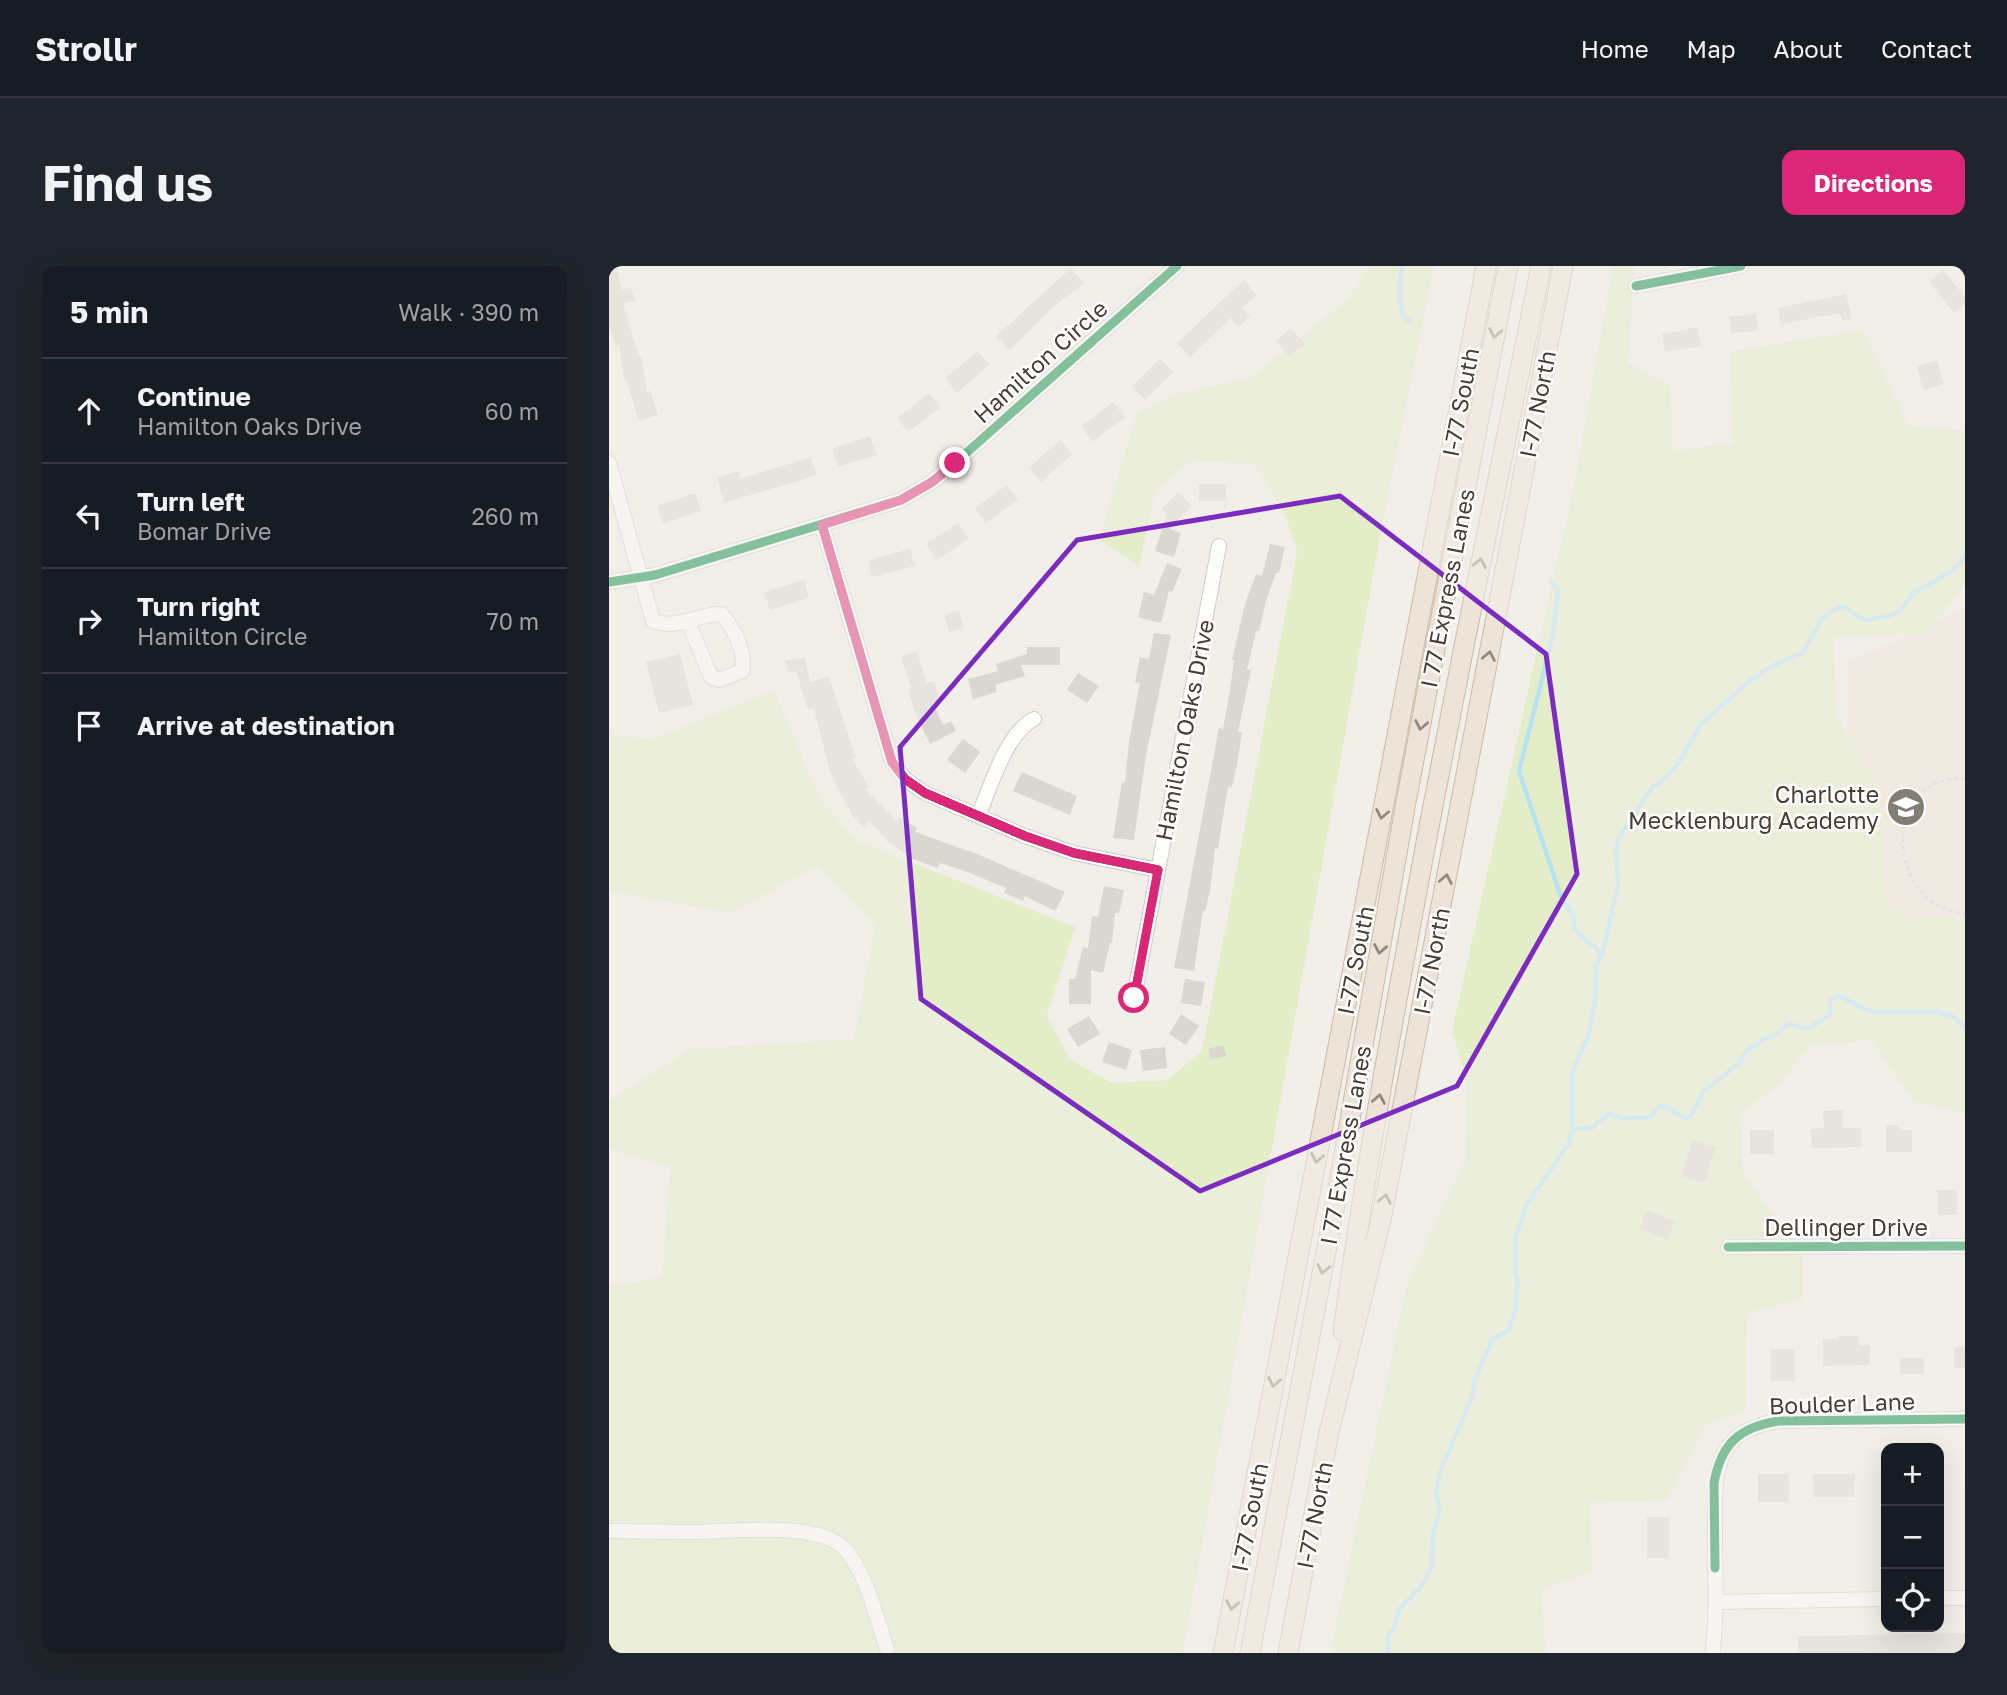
<!DOCTYPE html>
<html lang="en">
<head>
<meta charset="utf-8">
<style>
  body { margin:0; font-family:"Golos Text",sans-serif; background:#20242c; color:#f1f3f6 }
  .controls { position:absolute; right:21px; bottom:21px; display:grid; overflow:hidden; border-radius:14px; box-shadow:0 7px 28px #0002 }
  .controls button { width:63px; height:63px; display:grid; place-items:center; padding:0; border:0; border-bottom:2px solid #363941; background:#171b24; color:#f1f3f6; font:35px sans-serif }
  .stop { position:absolute; width:21px; height:21px; margin:-16px; border:5px solid #db2777; border-radius:50%; background:#fff }
  .stop.end { background:#db2777; border-color:#fff; box-shadow:0 2px 7px #0008 }
  .list { margin:0; padding:0; list-style:none }
  h2 { display:flex; justify-content:space-between; align-items:center; height:91px; margin:0; padding:0 28px; font-size:30px }
  h2 small { font-size:23px; font-weight:400; color:#9ea1a6 }
  .list li { display:grid; grid-template-columns:46px 1fr auto; gap:21px; align-items:center; box-sizing:border-box; height:105px; padding:0 28px; border-top:2px solid #363941 }
  .list b { display:block; font-size:26px; white-space:nowrap }
  .list p { margin:0; font-size:23px; white-space:nowrap; color:#9ea1a6 }
  .list em { font-size:23px; font-style:normal; color:#9ea1a6 }
  .icon { flex:none; width:38px; height:38px; fill:none; stroke:currentColor; stroke-width:2; stroke-linecap:round; stroke-linejoin:round }
  .map { position:relative; flex:none; width:1356px; height:1387px; overflow:hidden; border-radius:14px }
  header { display:flex; align-items:center; gap:42px; box-sizing:border-box; height:98px; padding:0 35px; background:#171b24; border-bottom:2px solid #363941 }
  header strong { font-size:33px }
  nav { display:flex; gap:38px; margin-inline-start:auto; font-size:24px }
  .intro { display:flex; align-items:center; justify-content:space-between; box-sizing:border-box; height:168px; padding:0 42px }
  h1 { margin:0; font-size:49px }
  .button { padding:18px 32px; border-radius:14px; background:#db2777; color:#fff; font-size:24px; font-weight:700 }
  main { display:flex; gap:42px; padding:0 42px }
  aside { flex:1; background:#171b24; border-radius:14px; box-shadow:0 7px 28px #0002 }
  .map>svg:first-child { display:block }
</style>
</head>
<body>
<header>
<strong>Strollr</strong>
<nav><a>Home</a><a>Map</a><a>About</a><a>Contact</a></nav>
</header>
<div class="intro"><h1>Find us</h1><a class="button">Directions</a></div>
<main>
<aside>
<h2>5 min<small>Walk · 390 m</small></h2>
<ul class="list">
<li><svg class="icon" aria-label="ahead" viewBox="0 0 24 24"><path d="M12 20V5M6 11l6-6 6 6"/></svg><div><b>Continue</b><p>Hamilton Oaks Drive</p></div><em>60 m</em></li>
<li><svg class="icon" aria-label="left" viewBox="0 0 24 24"><path d="M17 20v-9H6M10 6l-5 5 5 5"/></svg><div><b>Turn left</b><p>Bomar Drive</p></div><em>260 m</em></li>
<li><svg class="icon" aria-label="right" viewBox="0 0 24 24"><path d="M7 20v-9h11M14 6l5 5-5 5"/></svg><div><b>Turn right</b><p>Hamilton Circle</p></div><em>70 m</em></li>
<li><svg class="icon" aria-label="arrive" viewBox="0 0 24 24"><path d="M6 21V4h12l-3 4 3 4H6"/></svg><div><b>Arrive at destination</b></div></li>
</ul>
</aside>
<div class="map">
<svg width="1356" height="1387" viewBox="0 0 1356 1387">
  <rect width="100%" height="100%" fill="#f2efea"/>
  <path fill="#eee5d9" d="M1356,342V686L1237,688L1239,396Z"/>
  <path fill="#e3eec8" d="M760,0H825L771,270L574,1387H0V1021L53,1011L61,901L0,883V835L81,783L245,773L266,660L209,600L121,647L0,625V469L44,473L165,424L211,533L249,575L466,661L438,750L460,793L503,817L558,814L593,785L688,286L676,248L645,198L583,195L546,225L530,300L490,273L528,147L570,127L641,112L740,32Z
    M1004,0H1026L1019,96L1061,120L1064,185L1124,177L1121,86L1253,63L1300,159L1356,165V318L1318,368L1225,371L1227,448L1274,529L1275,630L1301,651L1356,650V847L1306,837L1262,774L1201,780L1171,818L1131,848L1134,906L1194,989V1033L1138,1047L1136,1146L1097,1158L1057,1235L981,1237L983,1307L932,1324L937,1387H721L798,1018L856,893L858,817L843,764L965,220Z"/>
  <g fill="none" stroke-linecap="round" stroke-linejoin="round">
    <path stroke="#b7e2f4" stroke-width="4.5" d="M793,0C791,18 789,35 795,52L801,55
      M942,316L948,322L949,328L943,373L910,505L951,628L965,652V663L993,688
      M963,863L983,862L999,848L1015,852L1041,851L1051,840C1062,840 1067,850 1078,852L1083,848L1094,826L1129,798L1138,785L1154,774L1168,768L1180,758C1186,758 1193,763 1199,762C1206,761 1212,752 1221,749V735L1227,730C1242,732 1251,744 1266,746H1329L1345,751L1356,762
      M779,1387V1369L784,1365L791,1342L815,1317L823,1301L824,1269L831,1242L827,1230L830,1209L863,1131L866,1113L883,1074L900,1064L906,1044L909,1017L906,1002V974L917,940L960,877L963,863V807L980,767L986,735L987,701L993,688L1009,620L1007,582L1010,571L1043,521L1051,517L1067,501L1092,458L1142,414L1169,397L1194,387L1213,352L1230,341H1236L1251,352L1260,354L1282,349L1292,344L1305,327L1343,305L1356,291"/>
  </g>
  <path fill="#dad6d1" d="M0,0H7L13,24L22,21L26,35L14,38L30,90H32L38,126L41,124L49,149L30,155L18,117H16L10,80L7,81L0,58Z
    M462,2L475,17L442,43L401,84L387,70Z
    M1334,4L1356,31V38L1345,47L1320,16Z
    M635,14L648,29L633,42L641,51L629,61L622,52L581,91L568,77Z
    M1237,28L1243,53L1233,55L1231,47L1172,58L1169,42Z
    M1147,47L1150,64L1123,68L1120,51Z
    M1088,61L1092,80L1056,86L1053,68Z
    M682,62L696,78L680,91L667,75Z
    M369,85L380,99L348,127L336,112Z
    M551,92L564,106L536,134L523,120Z
    M1328,94L1335,118L1314,124L1308,100Z
    M320,127L331,142L299,166L288,152Z
    M504,136L516,151L484,176L472,160Z
    M261,170L268,189L229,201L223,183Z
    M451,174L463,188L432,216L420,202Z
    M202,191L208,209L115,237L108,211L129,205L131,213Z
    M590,218H617V235H590Z
    M398,219L409,234L377,257L366,242Z
    M569,226L583,240L560,263L572,267L565,291L546,285L558,248L552,243Z
    M86,227L92,245L54,258L48,240Z
    M349,257L360,273L328,294L317,278Z
    M661,278L676,281L670,307H667L657,335L650,365H647L638,404H642L629,466H633L628,499L623,521L619,520L609,583L606,582L601,625L596,645H594L585,705L565,702L610,462L614,463L621,424L625,394H623L636,338L647,308L653,310Z
    M301,283L306,300L263,311L259,294Z
    M558,297L573,303L563,326L560,325L552,357L529,351L535,326L545,329Z
    M195,314L200,332L161,344L155,326Z
    M350,344L355,362L340,367L335,349Z
    M545,367L562,369L537,489L525,574L504,572L513,516L516,517L520,475L531,417L526,416L531,391L540,393Z
    M418,381H451V399H412L416,410L386,419L388,426L364,433L359,413L389,405L387,398L418,388Z
    M308,385L318,417L325,415L331,435L324,437L334,459L342,455L347,465L321,478L306,447L299,423L302,422L292,391Z
    M71,388L84,439L50,447L37,396Z
    M196,391L201,416L220,410L247,492L243,493L260,521L256,523L288,555L290,551L308,562L306,566L368,588L456,626L446,645L416,630L414,635L395,627L397,622L361,607L331,597L328,602L304,593L276,574L277,573L260,555L255,561L244,550L222,510L205,443L199,444L187,405L179,407L176,395Z
    M469,407L490,420L478,437L458,424Z
    M354,473L371,486L356,507L338,494Z
    M413,506L468,530L461,549L404,525Z
    M495,620L515,624L510,647H506L503,677H501L494,707L482,704V738H460V713H466L474,681L479,682L483,650L489,651Z
    M576,713L596,716L592,740L572,737Z
    M572,748L590,760L577,779L560,768Z
    M480,750L491,768L469,781L458,763Z
    M500,776L523,784L517,804L493,796Z
    M614,779L617,790L602,793L599,783Z
    M556,781L558,802L534,805L531,784Z
    M1234,844V862H1252V881L1203,882L1202,863L1215,862L1214,845Z
    M1277,859H1290V864H1303V886H1277Z
    M1141,864H1165V888H1141Z
    M1083,874L1107,881L1096,917L1072,910Z
    M1328,924H1348V949H1329Z
    M1038,944L1066,955L1058,974L1031,963Z
    M1228,1070H1250V1079H1261V1099L1214,1100V1073H1228Z
    M1345,1081H1356V1102H1345Z
    M1162,1083H1186V1115H1162Z
    M1291,1092H1315V1108H1291Z
    M1149,1208H1180V1236H1149Z
    M1204,1208H1246L1245,1231H1204Z
    M1038,1251H1060V1292H1038Z
    M1356,1367V1387H1189V1370Z"/>
  <g fill="none" stroke-linecap="round" stroke-linejoin="round">
    <defs>
      <path id="minor" d="M1027,20L1132,0
        M0,197L44,355C68,364 88,348 112,348C125,361 137,386 133,405L110,414L102,411L79,356
        M213,259L283,496L296,513L316,527L416,570L465,587L549,604
        M0,316L46,309L292,234L323,216L346,197L568,0
        M369,550C382,521 396,468 425,453
        M525,732L610,280
        M1119,981L1356,980
        M0,1265C30,1265 61,1266 91,1266C127,1265 212,1255 237,1284C259,1311 267,1351 278,1383
        M1330,1332H1356
        M1277,1333L1107,1336C1106,1310 1106,1285 1106,1260C1105,1206 1105,1164 1170,1155L1356,1153
        M1104,1387L1107,1336"/>
      <path id="highway" d="M734,1065C757,897 788,732 819,566C855,377 893,188 932,0
        M614,1387L877,0
        M641,1387L727,933L797,536L899,0
        M679,1387L720,1166L772,954L954,0"/>
    </defs>
    <use href="#minor" stroke="#cfcbc6" stroke-width="16"/>
    <use href="#highway" stroke="#ccb9a3" stroke-width="21"/>
    <path stroke="#d2cfca" stroke-width="2.5" stroke-dasharray="3.5 3.5" stroke-linecap="butt" d="M1356,513C1273,505 1274,643 1356,647"/>
    <use href="#minor" stroke="#fdfdfc" stroke-width="14"/>
    <use href="#highway" stroke="#ede4d9" stroke-width="19"/>
    <defs>
      <path id="cycleway" d="M1027,20L1132,0
        M213,259L283,496L296,513L316,527L416,570L465,587L549,604
        M0,316L46,309L292,234L323,216L346,197L568,0
        M1119,981L1356,980
        M1106,1302L1105,1217C1112,1178 1130,1161 1170,1155L1356,1153"/>
    </defs>
    <use href="#cycleway" stroke="#fff" stroke-width="13"/>
    <use href="#cycleway" stroke="#00873e" stroke-width="9"/>
  </g>
  <defs><path id="oneway-chevron" d="M-2-3.5L2.5 0L-2 3.5" fill="none" stroke-width="1.6" stroke-linecap="round" stroke-linejoin="round" transform="scale(1.75)"/></defs>
  <g stroke="#93897f">
    <use href="#oneway-chevron" transform="translate(886 67) rotate(101)"/>
    <use href="#oneway-chevron" transform="translate(871 297) rotate(-79)"/>
    <use href="#oneway-chevron" transform="translate(880 390) rotate(-79)"/>
    <use href="#oneway-chevron" transform="translate(812 459) rotate(101)"/>
    <use href="#oneway-chevron" transform="translate(773 548) rotate(101)"/>
    <use href="#oneway-chevron" transform="translate(837 613) rotate(-79)"/>
    <use href="#oneway-chevron" transform="translate(771 683) rotate(100)"/>
    <use href="#oneway-chevron" transform="translate(770 833) rotate(-80)"/>
    <use href="#oneway-chevron" transform="translate(708 892) rotate(101)"/>
    <use href="#oneway-chevron" transform="translate(776 933) rotate(-79)"/>
    <use href="#oneway-chevron" transform="translate(714 1003) rotate(101)"/>
    <use href="#oneway-chevron" transform="translate(665 1116) rotate(101)"/>
    <use href="#oneway-chevron" transform="translate(623 1339) rotate(101)"/>
  </g>
  <g fill="none" stroke-linecap="round" stroke-linejoin="round">
    <path stroke="#db2777" stroke-width="9" d="M346,197L323,216L292,234L213,259L283,496L296,513L316,527L416,570L465,587L549,604L525,732"/>
  </g>
  <path d="M0 0H1356V1387H0ZM731,230L937,388L968,608L848,820L591,925L312,733L291,481L468,274Z" fill="#f2efea" fill-opacity=".55" fill-rule="evenodd"/>
  <path fill="none" stroke="#7b2cbf" stroke-width="5" stroke-linejoin="round" d="M731,230L937,388L968,608L848,820L591,925L312,733L291,481L468,274Z"/>
  <defs>
    <symbol id="school-disc" viewBox="-11 -11 22 22"><circle r="9.5" fill="#847d74" stroke="#fff"/><path d="M0-5L7-2L0 1L-7-2ZM-4 1L0 2.5L4 1V4Q0 6-4 4Z" fill="#fff"/></symbol>
  </defs>
  <g fill-rule="evenodd">
    <use href="#school-disc" x="1275" y="519" width="44" height="44"/>
  </g>
  <g text-anchor="middle" dominant-baseline="central" stroke-width="5" stroke-linejoin="round" paint-order="stroke">
    <g font-size="23" fill="#493f35" stroke="#fff">
      <text transform="translate(431 95) rotate(-42)">Hamilton Circle</text>
      <text transform="translate(851 136) rotate(-79)">I-77 South</text>
      <text transform="translate(928 138) rotate(-79)">I-77 North</text>
      <text transform="translate(838 322) rotate(-79)">I 77 Express Lanes</text>
      <text transform="translate(575 464) rotate(-79)">Hamilton Oaks Drive</text>
      <text transform="translate(746 694) rotate(-79)">I-77 South</text>
      <text transform="translate(822 695) rotate(-79)">I-77 North</text>
      <text transform="translate(736 879) rotate(-80)">I 77 Express Lanes</text>
      <text x="1237" y="961">Dellinger Drive</text>
      <text transform="translate(1233 1137) rotate(-2)">Boulder Lane</text>
      <text transform="translate(705 1249) rotate(-79)">I-77 North</text>
      <text transform="translate(640 1251) rotate(-79)">I-77 South</text>
    </g>
    <g font-size="23" fill="#493f35" stroke="#fff" text-anchor="end">
      <text x="1270" y="528">Charlotte<tspan x="1270" dy="26">Mecklenburg Academy</tspan></text>
    </g>
  </g>
</svg>
<div class="controls">
<button>+</button>
<button>−</button>
<button><svg class="icon" aria-label="locate" viewBox="0 0 24 24"><circle cx="12" cy="12" r="6"/><path d="M12 2v4M12 18v4M2 12h4M18 12h4"/></svg></button>
</div>
<div class="stop" style="left:525px;top:732px"></div>
<div class="stop end" style="left:346px;top:197px"></div>
</div>
</main>
</body>
</html>
